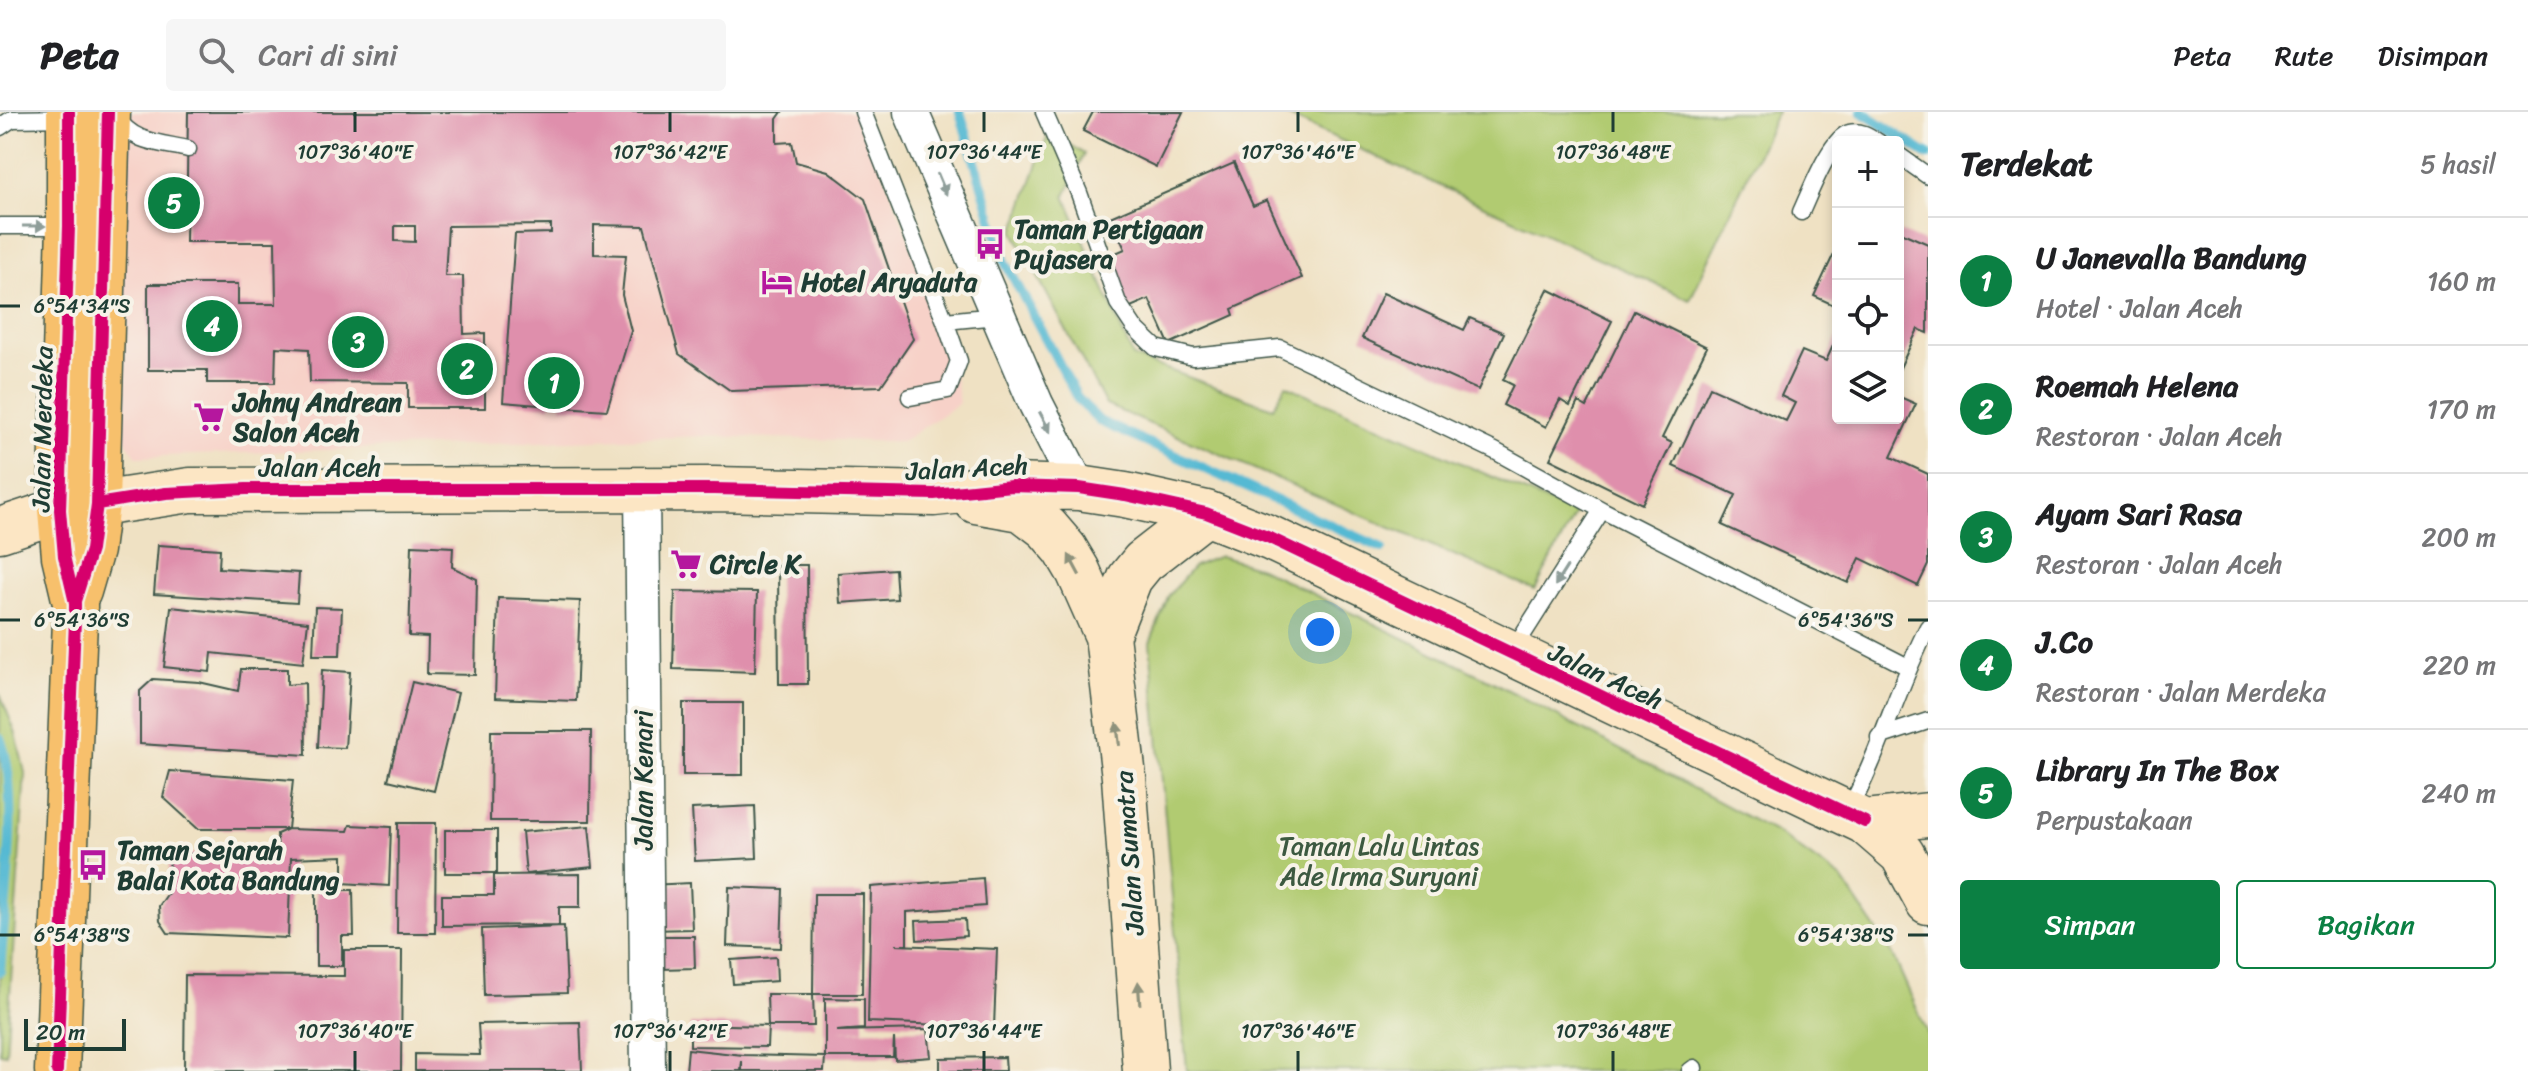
<!DOCTYPE html>
<html lang="id">
<head>
<meta charset="utf-8">
<style>
  body { margin:0; font-family:Sriracha,sans-serif; background:#f6f6f6; color:#202124 }
  .controls { position:absolute; right:24px; top:24px; display:grid; overflow:hidden; border-radius:8px; box-shadow:0 4px 12px #0003 }
  .controls button { width:72px; height:72px; display:grid; place-items:center; padding:0; border:0; border-bottom:2px solid #e0e0e0; background:#fff; color:#202124; font:40px sans-serif }
  .scale { position:absolute; left:24px; bottom:20px; width:102px; box-sizing:border-box; padding-left:8px; border:4px solid #1f3d34; border-top:0; font-size:22px; line-height:28px; white-space:nowrap; color:#1f3d34; -webkit-text-stroke:6px #f7f3e8; paint-order:stroke }
  .you { position:absolute; left:1320px; top:520px; width:28px; height:28px; margin:-20px; border:6px solid #fff; border-radius:50%; background:#1a73e8; box-shadow:0 0 0 12px #1a73e833 }
  .badge { display:grid; place-items:center; width:52px; height:52px; border-radius:50%; background:#0b8043; color:#fff; font-size:26px; font-weight:700 }
  .pin { position:absolute; translate:-50% -50%; border:4px solid #fff; box-shadow:0 2px 8px #0006 }
  .list { margin:0; padding:0; list-style:none }
  h2 { display:flex; justify-content:space-between; align-items:center; height:104px; margin:0; padding:0 32px; font-size:34px }
  h2 small { font-size:26px; font-weight:400; color:#757577 }
  .list li { display:grid; grid-template-columns:52px 1fr auto; gap:24px; align-items:center; box-sizing:border-box; height:128px; padding:0 32px; border-top:2px solid #e0e0e0 }
  .list b { display:block; font-size:30px; white-space:nowrap }
  .list p { margin:0; font-size:26px; white-space:nowrap; color:#757577 }
  .list em { font-size:26px; font-style:normal; color:#757577 }
  .actions { display:flex; gap:16px; padding:24px 32px }
  .actions a { flex:1; padding:18px 0; border:2px solid #0b8043; border-radius:8px; text-align:center; font-size:28px; color:#0b8043 }
  .actions .main { background:#0b8043; color:#fff }
  .icon { flex:none; width:44px; height:44px; fill:none; stroke:currentColor; stroke-width:2; stroke-linecap:round; stroke-linejoin:round }
  .map { position:relative; flex:none; width:1928px; height:959px; overflow:hidden }
  header { display:flex; align-items:center; gap:48px; box-sizing:border-box; height:112px; padding:0 40px; background:#fff; border-bottom:2px solid #e0e0e0 }
  header strong { font-size:38px }
  nav { display:flex; gap:44px; margin-inline-start:auto; font-size:28px }
  .search { width:560px; height:72px; background:#f6f6f6; display:flex; align-items:center; gap:20px; box-sizing:border-box; padding:0 28px; border-radius:8px; color:#757577; font-size:30px }
  main { display:flex }
  aside { flex:1; background:#fff }
  .map>svg:first-child { display:block }
</style>
</head>
<body>
<header>
<strong>Peta</strong>
<div class="search"><svg class="icon" aria-label="search" viewBox="0 0 24 24"><circle cx="10" cy="10" r="6"/><path d="M15 15l6 6"/></svg>Cari di sini</div>
<nav><a>Peta</a><a>Rute</a><a>Disimpan</a></nav>
</header>
<main>
<div class="map">
<svg width="1928" height="959" viewBox="0 0 1928 959">
  <rect width="100%" height="100%" fill="#f7f3e8"/>
  <filter id="ink" filterUnits="userSpaceOnUse"><feTurbulence type="fractalNoise" baseFrequency=".0125" numOctaves="2"/><feDisplacementMap in="SourceGraphic" scale="16" xChannelSelector="R" yChannelSelector="G"/><feConvolveMatrix kernelMatrix="1 2 1 2 8 2 1 2 1" color-interpolation-filters="sRGB"/></filter>
  <filter id="wash" filterUnits="userSpaceOnUse"><feTurbulence type="fractalNoise" baseFrequency=".006" numOctaves="4" result="noise"/><feDisplacementMap in="SourceGraphic" scale="32" xChannelSelector="R" yChannelSelector="G"/><feGaussianBlur stdDeviation="1.8" result="paint"/><feColorMatrix in="noise" values="0 0 0 0 0 0 0 0 0 0 0 0 0 0 0 0 0 1.4 0 .05"/><feComposite in="paint" operator="in"/></filter>
  <g filter="url(#wash)">
    <rect width="100%" height="100%" fill="#efe1c3"/>
    <path fill="#f7d1c8" d="M123,0H860L951,239L959,291L902,330L703,324L137,345L123,325Z"/>
    <path fill="#b1cb71" stroke="#688452" stroke-width="2" d="M1279,0H1777L1690,188Z
      M1049,20L1084,42L1065,84L1133,245L1273,296L1286,273L1575,402L1535,478L1106,293L1014,120Z
      M1220,444L1260,456L1493,570L1779,722L1842,767L1893,843L1928,922V959H1187L1150,531L1169,483L1194,454Z
      M0,582L16,622L25,661L6,942L0,941Z"/>
    <g fill="none" stroke-linecap="round" stroke-linejoin="round">
      <path stroke="#55b9d3" stroke-width="10" d="M960,0L1005,150L1078,287L1099,309L1382,436
        M1862,0L1928,43
        M0,626C21,679 4,798 0,859"/>
    </g>
    <g id="blocks">
      <path fill="#df8fac" fill-rule="evenodd" d="M188,0H782L777,7V31L792,30L796,50L828,59L865,87L913,227L881,274L731,279L679,242L644,114L594,113V142L626,143L622,183L631,219L607,298L562,295L563,274L551,273L550,294L503,290L515,122L551,121V113L448,114L445,164H463L464,222L485,221V296H408V271L310,270L309,237L276,235L275,271H207V258H148V172H238V192H276L275,130H186ZM395,114H415V130L395,129Z
        M1093,0H1183L1156,55L1083,19Z
        M1234,51L1253,94L1267,88L1302,166L1232,197L1234,203L1169,232L1149,187L1126,197L1104,146L1125,137L1110,105Z
        M1898,119L1928,132V221L1918,217L1898,260Z
        M1838,133V195L1814,184Z
        M1548,177L1612,209L1570,294L1560,288L1546,315L1503,293L1513,273L1503,268Z
        M1383,181L1464,218L1470,206L1504,221L1478,278L1362,226Z
        M1634,199L1707,235L1662,326L1672,331L1642,392L1550,347L1578,290L1587,295Z
        M1838,223V306H1898V284L1916,292L1891,345L1928,362V453L1918,474L1860,446L1848,471L1722,413L1736,383L1673,354L1710,275L1786,309L1795,291L1781,284L1802,239L1826,249Z
        M158,433L220,437L219,456L299,461L297,491L154,482Z
        M412,433L453,435L452,455L477,467L475,563L427,562L428,525L409,524Z
        M778,453H807L808,572H779Z
        M895,457L897,487L840,491L838,461Z
        M675,479L757,480L755,560L673,557Z
        M498,486L580,489L576,589L495,586Z
        M171,495L308,510L303,551L212,541L210,560L164,555Z
        M315,495L342,496L340,543H313Z
        M241,557H287V573L305,571L306,643L140,632V579L153,567L199,570L238,579Z
        M322,558L350,560L345,636L318,635Z
        M412,570L458,581L434,679L388,668Z
        M683,591H743V663H683Z
        M491,619H591L590,709H490Z
        M170,659L293,668L288,717L348,719L350,713L391,715L389,774L343,771V744L291,746L288,826L168,821L160,809L159,794L168,781L170,741L278,745L277,722L288,717H198L163,685Z
        M755,694L757,746L695,749L692,697Z
        M398,711H436L435,821H397Z
        M589,714L593,755L526,762L522,720Z
        M445,718H497V761H445Z
        M580,762V795H559V813L442,814V783H494V763Z
        M983,766L985,794L907,800V833H896L997,837L994,915L868,910L871,775Z
        M690,771L692,817L650,818L649,773Z
        M729,775L783,777L781,836L727,834Z
        M316,778H353L354,824H342V854H316Z
        M814,782H863L862,882H813Z
        M965,807L966,824L917,828L916,809Z
        M564,814L567,881L484,883L482,817Z
        M661,824H694L695,856L661,857Z
        M344,838H402L401,959H184L185,863L344,864Z
        M776,845L777,869L733,872L731,848Z
        M767,882H813L814,914H768Z
        M825,886L864,887V917L837,919L928,917L931,945L895,948L894,926L893,945H825Z
        M580,910L582,959H415V942L480,943L478,912Z
        M690,912L768,914L767,935L690,934Z
        M688,937L743,943L825,945L824,959H742V949L741,959H686Z
        M1005,945L1006,959H940V946Z"/>
    </g>
  </g>
  <g filter="url(#ink)">
    <use href="#blocks" fill-opacity="0" stroke="#3e5649" stroke-width="2"/>
    <g fill="none" stroke-linecap="round" stroke-linejoin="round">
      <defs>
        <path id="lane" d="M863,0L945,209L997,204
          M1044,0L1079,81L1118,191L1134,215L1156,236L1193,245L1280,236L1495,339L1602,398L1908,555
          M117,5C131,31 162,31 188,37
          M0,15L12,7L68,6
          M1898,43L1928,64
          M1801,100C1809,83 1831,25 1849,21C1861,18 1869,24 1878,30
          M0,114H66
          M910,285L948,278L959,249L945,209
          M1513,538L1602,398
          M1879,625L1928,609
          M1848,700C1880,641 1897,575 1928,515
          M1690,959L1694,956"/>
        <path id="street" d="M911,0L1036,292L1079,376
          M642,378L648,959"/>
        <path id="secondary" d="M976,389L1022,397L1047,416L1065,437L1078,459L1107,524L1124,665L1145,959
          M0,418L60,398L190,378L714,377L934,382L1011,374L1079,376L1125,383L1206,401L1270,426L1865,710L1928,703
          M1107,524L1130,466L1143,450L1206,401
          M1865,710L1902,742L1928,790"/>
        <path id="primary" d="M79,479L91,438L97,392L108,0
          M57,959L75,508V491L64,444L60,398L69,114V0"/>
      </defs>
      <use href="#lane" stroke="#3e5649" stroke-width="19"/>
      <use href="#street" stroke="#3e5649" stroke-width="37"/>
      <use href="#secondary" stroke="#3e5649" stroke-width="47"/>
      <use href="#primary" stroke="#3e5649" stroke-width="47"/>
      <use href="#lane" stroke="#fff" stroke-width="16"/>
      <use href="#street" stroke="#fff" stroke-width="34"/>
      <use href="#secondary" stroke="#fce6c4" stroke-width="44"/>
      <use href="#primary" stroke="#f7c06c" stroke-width="44"/>
      <defs>
        <path id="cycleway" d="M97,392L166,381L246,377H714L934,382L1011,374L1079,376L1125,383L1206,401L1270,426L1865,710
          M75,489L91,438L97,392L108,0
          M57,959L75,508V491L64,444L60,398L69,114V0"/>
      </defs>
      <use href="#cycleway" stroke="#f7f3e8" stroke-width="17"/>
      <use href="#cycleway" stroke="#d6006c" stroke-width="12"/>
    </g>
    <defs><path id="oneway-solid" d="M-6-.8H1V-3.2L6.5 0L1 3.2V.8H-6Z" transform="scale(2)"/></defs>
    <g fill="#8f9e9a">
      <use href="#oneway-solid" transform="translate(942 72) rotate(67)"/>
      <use href="#oneway-solid" transform="translate(34 114)"/>
      <use href="#oneway-solid" transform="translate(1045 310) rotate(62)"/>
      <use href="#oneway-solid" transform="translate(1561 464) rotate(122)"/>
    </g>
    <g fill="#8e927c">
      <use href="#oneway-solid" transform="translate(1074 453) rotate(-118)"/>
      <use href="#oneway-solid" transform="translate(1118 622) rotate(-97)"/>
      <use href="#oneway-solid" transform="translate(1139 881) rotate(-94)"/>
    </g>
  </g>
  <path fill="none" stroke="#1f3d34" stroke-width="3" d="M355,0V20M670,0V20M984,0V20M1298,0V20M1613,0V20M0,194H20M0,508H20M1908,508H1928M0,823H20M1908,823H1928M355,939V959M670,939V959M984,939V959M1298,939V959M1613,939V959"/>
  <defs>
    <symbol id="bus-bare" viewBox="-9 -9 18 18"><path d="M-5-6H5V4H4V6H2V4H-2V6H-4V4H-5ZM-3.5-4V0h7V-4ZM-3.5 1.2v1.5H-2V1.2ZM2 1.2v1.5H3.5V1.2Z" fill="#b5179e" stroke="#f7f3e8" stroke-width="2.5" paint-order="stroke"/></symbol>
    <symbol id="hotel-bare" viewBox="-9 -9 18 18"><path d="M-6-4.5h1.5V1H6V5H4.5V3h-9V5H-6ZM-4 0a1.8 1.8 0 1 1 3.6 0ZM.5 0V-2.5h3Q6-2.5 6 0Z" fill="#b5179e" stroke="#f7f3e8" stroke-width="2.5" paint-order="stroke"/></symbol>
    <symbol id="supermarket-bare" viewBox="-9 -9 18 18"><path d="M-6-5.5h2.5l.6 2H6L4.5 2H-2.5L-4.4-4H-6ZM-1.5 3.2a1.3 1.3 0 1 0 .1 0ZM3 3.2a1.3 1.3 0 1 0 .1 0Z" fill="#b5179e" stroke="#f7f3e8" stroke-width="2.5" paint-order="stroke"/></symbol>
  </defs>
  <g fill-rule="evenodd">
    <use href="#bus-bare" x="968" y="110" width="44" height="44"/>
    <use href="#hotel-bare" x="755" y="148" width="44" height="44"/>
    <use href="#supermarket-bare" x="187" y="283" width="44" height="44"/>
    <use href="#supermarket-bare" x="664" y="430" width="44" height="44"/>
    <use href="#bus-bare" x="71" y="731" width="44" height="44"/>
  </g>
  <g text-anchor="middle" dominant-baseline="central" stroke-width="8" stroke-linejoin="round" paint-order="stroke">
    <g font-size="26" font-weight="bold" fill="#1f3d34" stroke="#f7f3e8" text-anchor="start">
      <text x="1014" y="117">Taman Pertigaan<tspan x="1014" dy="30">Pujasera</tspan></text>
      <text x="801" y="170">Hotel Aryaduta</text>
      <text x="233" y="290">Johny Andrean<tspan x="233" dy="30">Salon Aceh</tspan></text>
      <text x="710" y="452">Circle K</text>
      <text x="117" y="738">Taman Sejarah<tspan x="117" dy="30">Balai Kota Bandung</tspan></text>
    </g>
    <g font-size="26" fill="#1f3d34" stroke="#f7f3e8">
      <text transform="translate(42 317) rotate(-89)">Jalan Merdeka</text>
      <text x="320" y="355">Jalan Aceh</text>
      <text transform="translate(967 356) rotate(-3)">Jalan Aceh</text>
      <text transform="translate(1606 564) rotate(25)">Jalan Aceh</text>
      <text transform="translate(643 668) rotate(-90)">Jalan Kenari</text>
      <text transform="translate(1129 741) rotate(-94)">Jalan Sumatra</text>
    </g>
    <g font-size="26" fill="#3c5940" stroke="#f7f3e8">
      <text x="1379" y="734">Taman Lalu Lintas<tspan x="1379" dy="30">Ade Irma Suryani</tspan></text>
    </g>
  </g>
  <g font-size="20" text-anchor="middle" fill="#1f3d34" stroke="#f7f3e8" stroke-width="8" stroke-linejoin="round" paint-order="stroke">
    <text x="355" y="47">107°36'40"E</text>
    <text x="670" y="47">107°36'42"E</text>
    <text x="984" y="47">107°36'44"E</text>
    <text x="1298" y="47">107°36'46"E</text>
    <text x="1613" y="47">107°36'48"E</text>
    <text x="82" y="201">6°54'34"S</text>
    <text x="82" y="515">6°54'36"S</text>
    <text x="1846" y="515">6°54'36"S</text>
    <text x="82" y="830">6°54'38"S</text>
    <text x="1846" y="830">6°54'38"S</text>
    <text x="355" y="926">107°36'40"E</text>
    <text x="670" y="926">107°36'42"E</text>
    <text x="984" y="926">107°36'44"E</text>
    <text x="1298" y="926">107°36'46"E</text>
    <text x="1613" y="926">107°36'48"E</text>
  </g>
</svg>
<div class="controls">
<button>+</button>
<button>−</button>
<button><svg class="icon" aria-label="locate" viewBox="0 0 24 24"><circle cx="12" cy="12" r="6"/><path d="M12 2v4M12 18v4M2 12h4M18 12h4"/></svg></button>
<button><svg class="icon" aria-label="layers" viewBox="0 0 24 24"><path d="M12 4l9 5-9 5-9-5zM3 14l9 5 9-5"/></svg></button>
</div>
<div class="scale">20 m</div>
<div class="you"></div>
<div class="pin badge" style="left:554px;top:271px">1</div>
<div class="pin badge" style="left:467px;top:257px">2</div>
<div class="pin badge" style="left:358px;top:230px">3</div>
<div class="pin badge" style="left:212px;top:214px">4</div>
<div class="pin badge" style="left:174px;top:91px">5</div>
</div>
<aside>
<h2>Terdekat<small>5 hasil</small></h2>
<ul class="list">
<li><span class="badge">1</span><div><b>U Janevalla Bandung</b><p>Hotel · Jalan Aceh</p></div><em>160 m</em></li>
<li><span class="badge">2</span><div><b>Roemah Helena</b><p>Restoran · Jalan Aceh</p></div><em>170 m</em></li>
<li><span class="badge">3</span><div><b>Ayam Sari Rasa</b><p>Restoran · Jalan Aceh</p></div><em>200 m</em></li>
<li><span class="badge">4</span><div><b>J.Co</b><p>Restoran · Jalan Merdeka</p></div><em>220 m</em></li>
<li><span class="badge">5</span><div><b>Library In The Box</b><p>Perpustakaan</p></div><em>240 m</em></li>
</ul>
<div class="actions"><a class="main">Simpan</a><a>Bagikan</a></div>
</aside>
</main>
</body>
</html>
